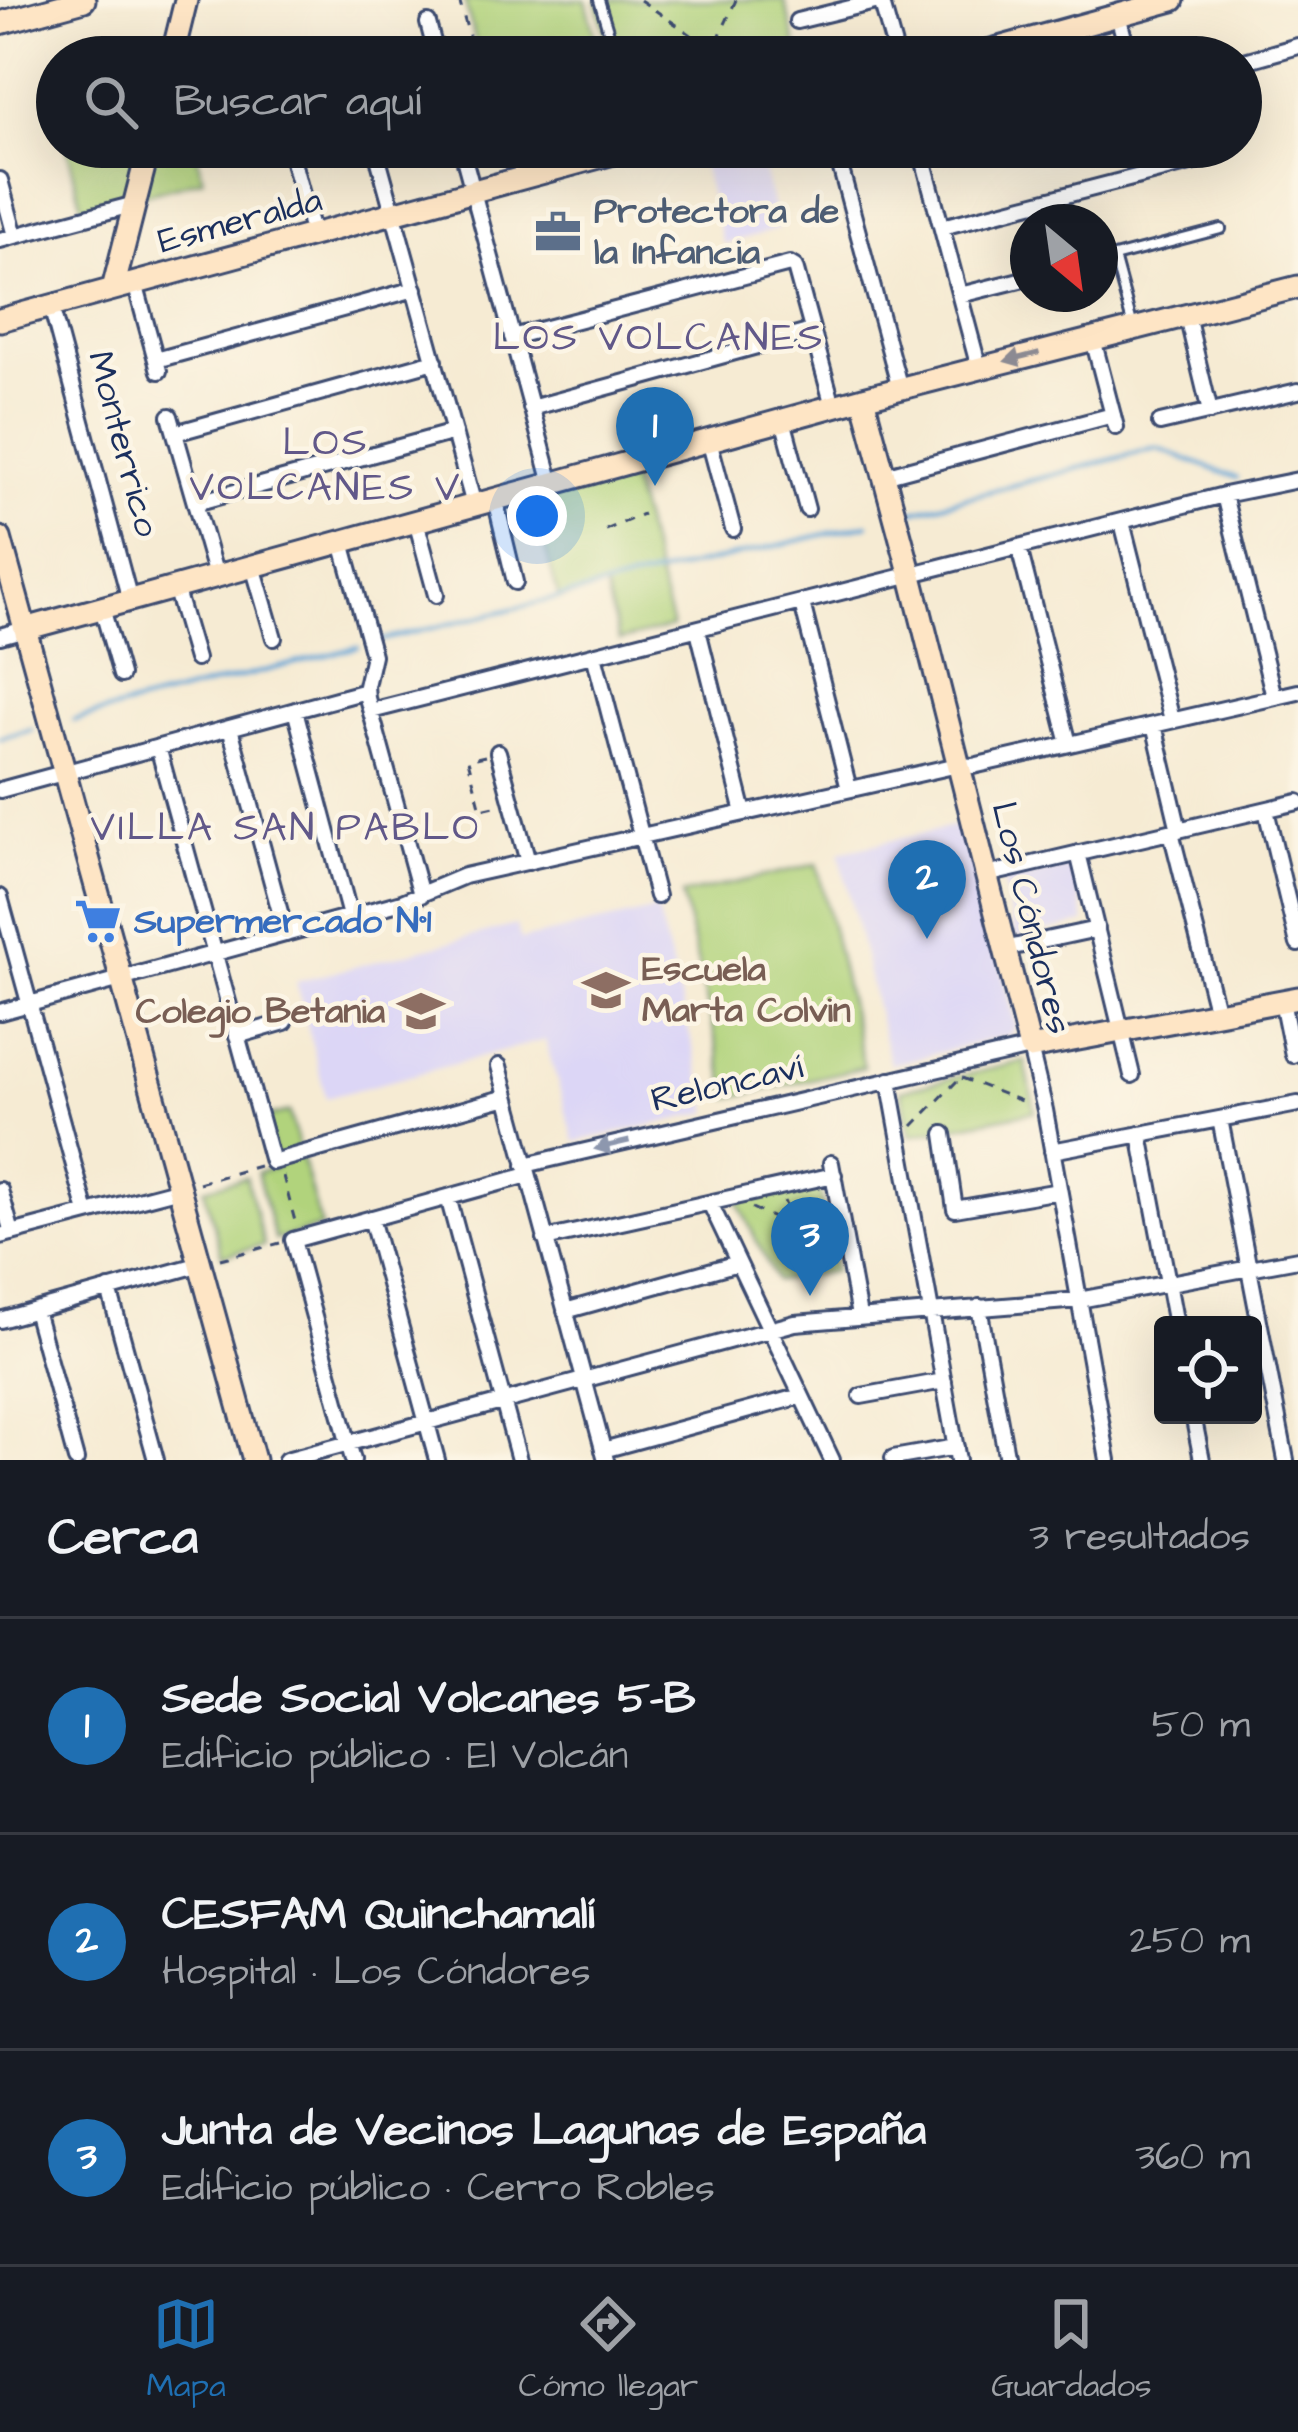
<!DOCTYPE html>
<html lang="es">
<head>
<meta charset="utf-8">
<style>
  body { margin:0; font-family:"Architects Daughter",sans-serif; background:#20242c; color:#f1f3f6 }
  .controls { position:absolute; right:36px; bottom:36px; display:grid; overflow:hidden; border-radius:12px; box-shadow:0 12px 48px #0002 }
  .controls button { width:108px; height:108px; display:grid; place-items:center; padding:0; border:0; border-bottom:3px solid #363941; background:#171b24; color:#f1f3f6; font:60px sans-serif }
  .compass { position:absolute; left:1010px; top:204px; width:108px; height:108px; border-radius:50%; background:#171b24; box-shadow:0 12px 48px #0002; rotate:151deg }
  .you { position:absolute; left:537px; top:516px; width:42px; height:42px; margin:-30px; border:9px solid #fff; border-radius:50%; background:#1a73e8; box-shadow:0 0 0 18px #1a73e833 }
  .badge { display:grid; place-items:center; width:78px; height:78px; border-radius:50%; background:#1f6fb2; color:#fff; font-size:39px; font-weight:700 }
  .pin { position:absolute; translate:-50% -99px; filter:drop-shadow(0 3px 6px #0008) }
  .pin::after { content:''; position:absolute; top:63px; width:42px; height:36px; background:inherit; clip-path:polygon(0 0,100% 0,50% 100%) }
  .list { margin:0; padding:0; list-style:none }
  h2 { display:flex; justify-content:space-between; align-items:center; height:156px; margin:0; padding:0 48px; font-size:51px }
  h2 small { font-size:39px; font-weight:400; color:#9ea1a6 }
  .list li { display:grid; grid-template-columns:78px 1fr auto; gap:36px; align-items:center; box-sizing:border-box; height:216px; padding:0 48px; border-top:3px solid #363941 }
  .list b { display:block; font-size:45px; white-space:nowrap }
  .list p { margin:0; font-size:39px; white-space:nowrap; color:#9ea1a6 }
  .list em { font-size:39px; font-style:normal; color:#9ea1a6 }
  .icon { flex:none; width:66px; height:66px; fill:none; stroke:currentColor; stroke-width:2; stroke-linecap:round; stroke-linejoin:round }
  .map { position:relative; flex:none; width:1298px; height:1460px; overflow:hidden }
  .search { position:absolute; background:#171b24; box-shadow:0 12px 48px #0002; left:36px; right:36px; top:36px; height:132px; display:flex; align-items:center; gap:30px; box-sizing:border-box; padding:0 42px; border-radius:66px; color:#9ea1a6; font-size:45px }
  .sheet { height:804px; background:#171b24 }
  nav { display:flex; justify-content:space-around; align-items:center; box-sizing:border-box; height:168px; border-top:3px solid #363941; background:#171b24; font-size:33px; color:#9ea1a6 }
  nav a { display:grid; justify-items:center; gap:6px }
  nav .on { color:#1f6fb2 }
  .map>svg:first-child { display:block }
</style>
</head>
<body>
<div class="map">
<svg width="1298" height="1460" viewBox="0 0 1298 1460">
  <rect width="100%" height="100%" fill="#fcf5e5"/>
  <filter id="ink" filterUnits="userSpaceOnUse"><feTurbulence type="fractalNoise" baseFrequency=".00833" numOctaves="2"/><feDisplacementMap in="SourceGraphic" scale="24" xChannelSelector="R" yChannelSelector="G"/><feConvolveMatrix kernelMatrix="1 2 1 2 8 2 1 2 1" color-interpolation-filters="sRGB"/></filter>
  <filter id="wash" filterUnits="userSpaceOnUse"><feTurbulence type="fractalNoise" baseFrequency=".004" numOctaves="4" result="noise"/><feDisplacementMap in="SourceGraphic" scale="48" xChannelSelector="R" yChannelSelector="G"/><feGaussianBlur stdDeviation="2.7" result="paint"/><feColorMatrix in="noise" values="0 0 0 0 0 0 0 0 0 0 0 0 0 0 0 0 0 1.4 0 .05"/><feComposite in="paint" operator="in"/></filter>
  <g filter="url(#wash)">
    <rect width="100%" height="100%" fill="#f6ebd3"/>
    <path fill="#dcd6f6" d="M697,147H757L779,229L723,244Z
      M966,824L1016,1025L1010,1035L890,1065L839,852Z
      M1073,866L1085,923L1015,938L1003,881Z
      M657,910L710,1112L575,1142L545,1040L326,1098L296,982L516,925L521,940Z"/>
    <path fill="#b1d37b" stroke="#66816c" stroke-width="3" d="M464,0H586L601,57H480Z
      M596,0H784L800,57H611Z
      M67,147H195L203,179L83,211Z
      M629,473L672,627L619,641L605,587L559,599L532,499Z
      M817,864L864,1067L729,1098L682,895Z
      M1025,1061L1035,1111L911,1135L901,1090Z
      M289,1112L321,1227L275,1240L257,1173L277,1167L264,1118Z
      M246,1177L264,1245L222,1256L204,1188Z
      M815,1188L820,1192L834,1271L776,1281L737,1200Z"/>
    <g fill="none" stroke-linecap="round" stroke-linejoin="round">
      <path stroke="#61a5d6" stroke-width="4.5" d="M907,513L1156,448L1237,478
        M382,640L868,524
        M74,720L358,647
        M0,738L32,730"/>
    </g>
  </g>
  <g filter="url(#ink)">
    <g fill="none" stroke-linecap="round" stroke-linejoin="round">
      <defs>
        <path id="lane" d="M599,0L616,57
          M1133,327L1114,257L1221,229"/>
        <path id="street" d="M881,0L897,57
          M1118,15L1129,57
          M797,21L883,0
          M428,23L437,57
          M347,47L350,57
          M1241,62L1298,46
          M289,147L313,235
          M375,147L474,505
          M461,147L552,484
          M835,147L900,389
          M920,147L979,368
          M0,180L15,236
          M942,227L1202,160
          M0,240L135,204
          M135,283L159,371
          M960,295L1028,278
          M51,306L130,600
          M1187,316L1210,412
          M512,337L790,264L795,267L833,406
          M1093,339L1116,427
          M156,360L415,289
          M531,408L812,331
          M170,416L216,576
          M783,420L807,509
          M1160,423L1298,391
          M175,433L435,361
          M709,440L733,529
          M884,476L1113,415
          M1224,495L1274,697
          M495,499L515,582
          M195,503L454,432
          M416,521L436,595
          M1122,522L1172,720
          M342,542L373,655L366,686L367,698L421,895
          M1019,548L1069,744
          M253,566L274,638
          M175,587L196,659
          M802,603L849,789
          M102,608L121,675
          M698,630L744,813
          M0,636L25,629
          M594,655L657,896
          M295,710L350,916
          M371,711L1224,495L1298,480
          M1154,725L1179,830
          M230,728L286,934
          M158,747L272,1162L507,1097
          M498,752L528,862
          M0,790L366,691
          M1266,810L1298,944
          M1171,832L1217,1013
          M1078,853L1132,1075
          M986,875L1298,802
          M0,897L87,1213
          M1004,949L1097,929
          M1282,1001L1293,1055
          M0,1012L402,902L464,876L958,765L973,766L1298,692
          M237,1036L285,1022
          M499,1066L606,1460
          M889,1080L958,1460
          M1220,1119L1286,1460
          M944,1134L955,1209L1059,1191
          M1140,1134L1176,1325
          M1052,1151L1298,1104
          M831,1163L859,1316
          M525,1165L1030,1048L1045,1110L1108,1460
          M0,1190L12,1233
          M448,1197L519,1460
          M710,1203L832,1460
          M371,1218L437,1460
          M0,1236L180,1189
          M545,1239L834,1175
          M109,1289L156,1460
          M979,1307L1007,1460
          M35,1310L76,1460
          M565,1311L738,1263
          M0,1320L201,1264
          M861,1396L944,1381
          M1193,1415L1202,1460
          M603,1450L801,1396
          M893,1458L956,1447
          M286,1460L795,1323L1079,1300L1298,1259
          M353,1460L293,1240L528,1175"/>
        <path id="secondary" d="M0,23L84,0
          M172,57L186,0
          M966,57L1173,0
          M113,289L149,147
          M0,320L636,147
          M863,398L911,576L1030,1048L1298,998
          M0,538L254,1460
          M25,629L863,398L1298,287"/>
      </defs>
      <use href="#lane" stroke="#3c4b70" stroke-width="14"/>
      <use href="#street" stroke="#3c4b70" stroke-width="20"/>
      <use href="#secondary" stroke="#3c4b70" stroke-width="27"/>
      <path stroke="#3c4b70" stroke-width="3" stroke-dasharray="9 9" stroke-linecap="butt" d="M459,0L475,57
        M640,0L724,57
        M710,57L736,0
        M504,147L511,161
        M606,530L643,514
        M485,756L468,760L481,809L499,805
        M962,1078L1026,1103
        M913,1126L957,1081
        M283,1176L296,1225
        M199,1183L259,1166
        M784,1201L795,1228L827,1219
        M752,1208L795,1228L808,1261L836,1262
        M220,1259L280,1243"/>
      <use href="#lane" stroke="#fff" stroke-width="8"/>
      <use href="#street" stroke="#fff" stroke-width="14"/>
      <use href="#secondary" stroke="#fee5c5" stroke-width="21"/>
    </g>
    <defs><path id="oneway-solid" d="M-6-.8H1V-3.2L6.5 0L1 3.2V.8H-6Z" transform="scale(3)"/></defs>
    <use fill="#8c8a92" href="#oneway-solid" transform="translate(1022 357) rotate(166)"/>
    <use fill="#8d97ae" href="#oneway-solid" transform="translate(612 1145) rotate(167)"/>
  </g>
  <defs>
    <symbol id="office-bare" viewBox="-9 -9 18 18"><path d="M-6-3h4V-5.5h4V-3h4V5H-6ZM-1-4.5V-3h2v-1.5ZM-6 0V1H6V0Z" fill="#5c6f8a" stroke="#fcf5e5" stroke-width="2.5" paint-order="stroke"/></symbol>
    <symbol id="supermarket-bare" viewBox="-9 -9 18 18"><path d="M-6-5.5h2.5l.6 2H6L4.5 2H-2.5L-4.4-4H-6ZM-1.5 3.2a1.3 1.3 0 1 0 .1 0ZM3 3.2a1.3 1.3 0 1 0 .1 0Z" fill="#3f7fe0" stroke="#fcf5e5" stroke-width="2.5" paint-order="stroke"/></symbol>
    <symbol id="school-bare" viewBox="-9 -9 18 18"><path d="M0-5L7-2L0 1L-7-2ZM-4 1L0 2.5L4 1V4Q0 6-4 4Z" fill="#8d6e63" stroke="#fcf5e5" stroke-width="2.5" paint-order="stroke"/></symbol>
  </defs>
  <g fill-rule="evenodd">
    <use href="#office-bare" x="525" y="199" width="66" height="66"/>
    <use href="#supermarket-bare" x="65" y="888" width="66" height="66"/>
    <use href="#school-bare" x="573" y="957" width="66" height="66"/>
    <use href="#school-bare" x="388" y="978" width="66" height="66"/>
  </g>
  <g text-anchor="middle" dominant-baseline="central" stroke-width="9" stroke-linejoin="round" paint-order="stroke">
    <g font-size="36" font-weight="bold" fill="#4e5e75" stroke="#fcf5e5" text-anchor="start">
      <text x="594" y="211">Protectora de<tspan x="594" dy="41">la Infancia</tspan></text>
    </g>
    <g font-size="36" fill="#1b2f5e" stroke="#fcf5e5">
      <text transform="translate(240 221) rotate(-15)">Esmeralda</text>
      <text transform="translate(123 444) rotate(75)">Monterrico</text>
      <text transform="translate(1031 918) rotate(76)">Los Cóndores</text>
      <text transform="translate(727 1084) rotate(-13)">Reloncaví</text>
    </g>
    <g font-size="36" font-weight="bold" fill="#366cbe" stroke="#fcf5e5" text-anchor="start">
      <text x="134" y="921">Supermercado N°1</text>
    </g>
    <g font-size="36" font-weight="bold" fill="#785e54" stroke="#fcf5e5" text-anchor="start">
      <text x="642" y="969">Escuela<tspan x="642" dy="41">Marta Colvin</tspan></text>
      <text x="385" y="1011" text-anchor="end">Colegio Betania</text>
    </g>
    <g font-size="39" letter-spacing="3" fill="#615889" stroke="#fcf5e5">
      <text x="659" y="339">LOS VOLCANES</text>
      <text x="326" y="444">LOS<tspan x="326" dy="45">VOLCANES V</tspan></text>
      <text x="286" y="829">VILLA SAN PABLO</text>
    </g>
  </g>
</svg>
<div class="controls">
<button><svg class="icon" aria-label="locate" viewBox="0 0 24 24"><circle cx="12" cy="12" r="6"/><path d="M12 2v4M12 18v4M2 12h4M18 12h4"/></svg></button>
</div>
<svg class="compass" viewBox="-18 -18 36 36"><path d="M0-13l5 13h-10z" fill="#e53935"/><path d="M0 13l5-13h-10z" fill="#9ea1a6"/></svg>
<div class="you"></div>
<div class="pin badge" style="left:655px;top:486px">1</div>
<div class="pin badge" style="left:927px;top:939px">2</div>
<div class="pin badge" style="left:810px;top:1296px">3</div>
<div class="search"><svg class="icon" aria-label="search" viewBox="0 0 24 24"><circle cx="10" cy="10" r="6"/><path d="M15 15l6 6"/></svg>Buscar aquí</div>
</div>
<section class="sheet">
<h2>Cerca<small>3 resultados</small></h2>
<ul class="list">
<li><span class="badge">1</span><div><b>Sede Social Volcanes 5-B</b><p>Edificio público · El Volcán</p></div><em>50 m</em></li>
<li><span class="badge">2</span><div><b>CESFAM Quinchamalí</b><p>Hospital · Los Cóndores</p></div><em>250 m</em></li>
<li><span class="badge">3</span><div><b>Junta de Vecinos Lagunas de España</b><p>Edificio público · Cerro Robles</p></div><em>360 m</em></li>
</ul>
</section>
<nav>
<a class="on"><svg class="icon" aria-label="map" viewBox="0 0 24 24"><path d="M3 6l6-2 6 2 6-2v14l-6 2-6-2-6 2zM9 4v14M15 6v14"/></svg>Mapa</a>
<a><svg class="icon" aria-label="directions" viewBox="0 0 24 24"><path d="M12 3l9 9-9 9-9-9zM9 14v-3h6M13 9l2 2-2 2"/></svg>Cómo llegar</a>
<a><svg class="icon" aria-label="saved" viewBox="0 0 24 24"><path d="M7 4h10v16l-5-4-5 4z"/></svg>Guardados</a>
</nav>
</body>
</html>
